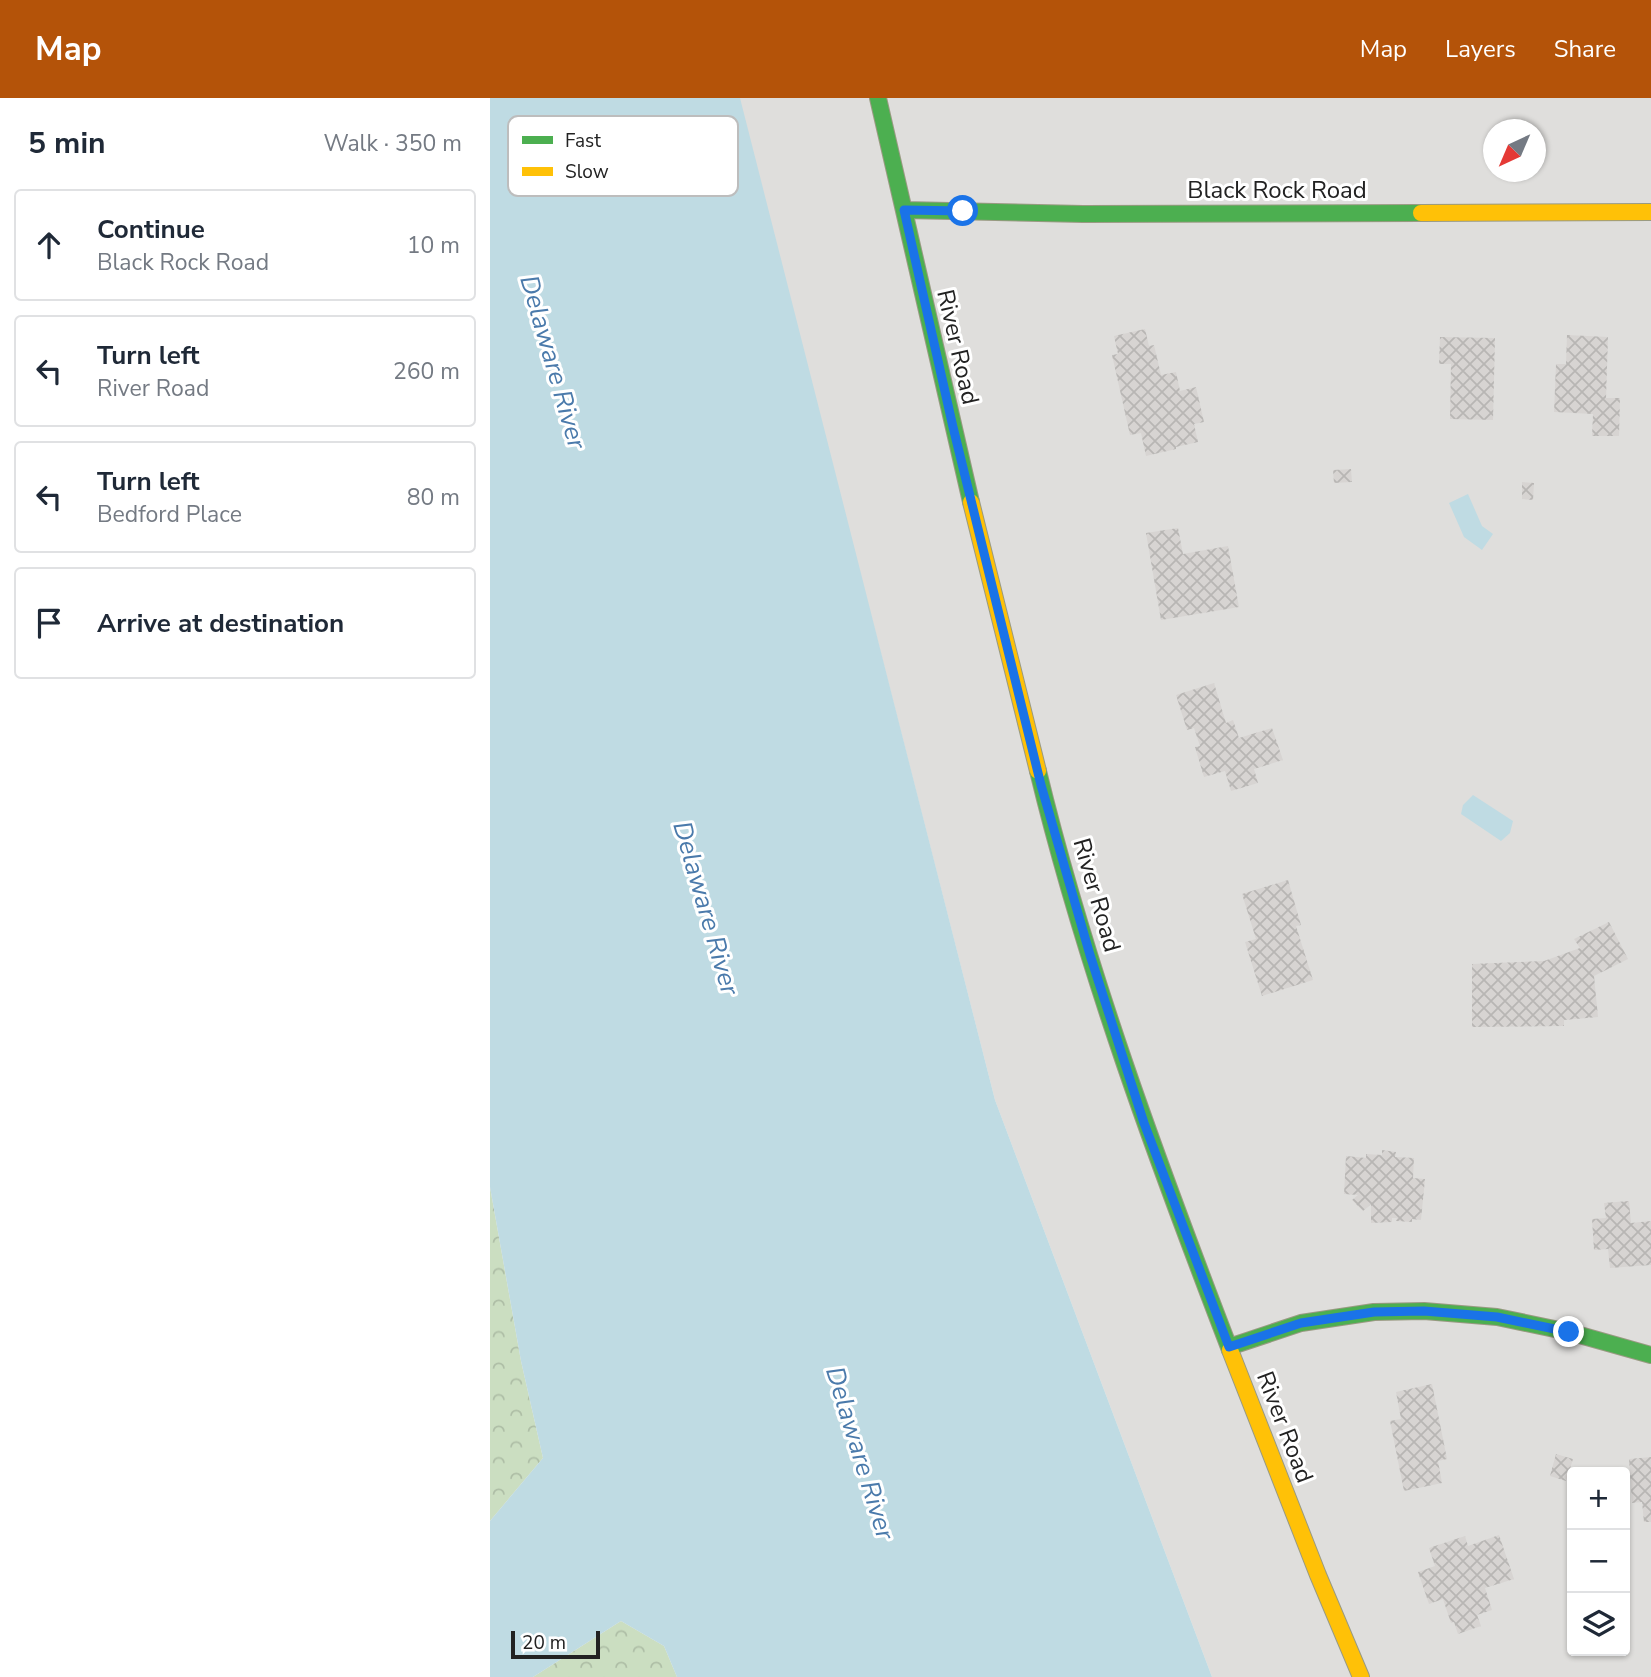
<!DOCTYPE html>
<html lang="en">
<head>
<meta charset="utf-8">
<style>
  body { margin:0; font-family:"Nunito Sans",sans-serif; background:#f6f6f7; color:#1f2937 }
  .controls { position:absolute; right:21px; bottom:21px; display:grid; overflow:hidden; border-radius:7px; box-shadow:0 2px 5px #0004 }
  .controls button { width:63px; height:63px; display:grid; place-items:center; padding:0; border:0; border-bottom:2px solid #e0e1e3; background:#fff; color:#1f2937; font:35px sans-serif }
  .compass { position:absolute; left:993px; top:21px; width:63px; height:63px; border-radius:50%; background:#fff; box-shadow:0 2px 5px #0004; rotate:224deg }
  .scale { position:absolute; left:21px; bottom:18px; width:89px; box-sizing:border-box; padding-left:7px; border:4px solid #222; border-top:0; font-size:19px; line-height:24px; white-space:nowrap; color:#222; -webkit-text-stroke:5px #fff; paint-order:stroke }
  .stop { position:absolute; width:21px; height:21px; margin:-16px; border:5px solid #1a73e8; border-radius:50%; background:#fff }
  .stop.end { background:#1a73e8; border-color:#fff; box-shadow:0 2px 7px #0008 }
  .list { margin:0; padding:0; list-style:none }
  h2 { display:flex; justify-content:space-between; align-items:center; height:91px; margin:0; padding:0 28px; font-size:30px }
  h2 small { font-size:23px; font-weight:400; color:#747a83 }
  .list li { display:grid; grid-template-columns:46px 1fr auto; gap:21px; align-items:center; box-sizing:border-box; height:112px; margin:0 14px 14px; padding:0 14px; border:2px solid #e0e1e3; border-radius:7px }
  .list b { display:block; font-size:26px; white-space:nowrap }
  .list p { margin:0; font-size:23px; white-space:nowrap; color:#747a83 }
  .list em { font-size:23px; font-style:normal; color:#747a83 }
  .icon { flex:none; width:38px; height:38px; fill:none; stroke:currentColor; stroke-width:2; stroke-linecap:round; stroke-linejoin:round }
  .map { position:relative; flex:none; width:1161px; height:1579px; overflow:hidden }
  header { display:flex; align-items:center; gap:42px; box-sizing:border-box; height:98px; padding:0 35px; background:#b45309; color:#fff }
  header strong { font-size:33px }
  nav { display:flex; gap:38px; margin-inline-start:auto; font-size:24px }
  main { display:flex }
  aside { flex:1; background:#fff }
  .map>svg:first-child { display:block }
</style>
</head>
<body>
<header>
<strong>Map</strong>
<nav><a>Map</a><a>Layers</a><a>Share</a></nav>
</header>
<main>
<aside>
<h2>5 min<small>Walk · 350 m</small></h2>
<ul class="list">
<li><svg class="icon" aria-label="ahead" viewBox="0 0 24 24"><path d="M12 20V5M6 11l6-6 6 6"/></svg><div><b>Continue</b><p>Black Rock Road</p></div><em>10 m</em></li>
<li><svg class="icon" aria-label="left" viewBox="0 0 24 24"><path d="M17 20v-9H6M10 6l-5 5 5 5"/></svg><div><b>Turn left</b><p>River Road</p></div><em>260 m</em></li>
<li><svg class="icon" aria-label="left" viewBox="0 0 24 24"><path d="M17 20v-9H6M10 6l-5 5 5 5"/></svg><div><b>Turn left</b><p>Bedford Place</p></div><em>80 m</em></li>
<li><svg class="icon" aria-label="arrive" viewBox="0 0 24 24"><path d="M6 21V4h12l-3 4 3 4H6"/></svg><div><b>Arrive at destination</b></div></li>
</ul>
</aside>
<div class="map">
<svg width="1161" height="1579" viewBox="0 0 1161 1579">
  <defs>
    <pattern id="forest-crowns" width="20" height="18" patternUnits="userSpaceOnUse" patternTransform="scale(1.75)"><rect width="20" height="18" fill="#cbdec1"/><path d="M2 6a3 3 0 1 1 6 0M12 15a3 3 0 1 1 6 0" fill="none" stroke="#aebea6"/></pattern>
    <pattern id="building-cross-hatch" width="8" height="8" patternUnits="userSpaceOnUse" patternTransform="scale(1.75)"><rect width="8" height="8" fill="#d7d4d2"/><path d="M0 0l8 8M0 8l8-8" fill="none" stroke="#b8b6b4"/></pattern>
  </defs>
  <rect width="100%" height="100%" fill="#f0eeeb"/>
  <path fill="#dfdedc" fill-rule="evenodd" d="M246,0H1161V1579H722L505,1002L387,540ZM1004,32H1046V74H1004ZM1082,1374H1135V1553H1082Z"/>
  <path fill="url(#forest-crowns)" d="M0,1089L31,1263L53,1360L0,1423Z
    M131,1523L174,1548L187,1579H43Z"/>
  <path fill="#bfdbe3" d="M0,0H250L505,1002L722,1579H187L174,1548L131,1523L43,1579H0V1423L53,1360L31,1263L0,1089Z
    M978,396L992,428L1003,436L992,452L974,439L959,405Z
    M983,697L1023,723L1020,735L1011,743L971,716L973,707Z"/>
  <path fill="url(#building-cross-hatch)" d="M655,231L659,248L664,247L671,277L686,274L690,293L706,289L714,324L704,326L708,344L686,349V351L656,358L651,335L640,337L622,257L628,256L624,238Z
    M1077,237L1118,239L1116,300H1130L1129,338H1102L1103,316L1064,314L1066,266H1076Z
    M950,239L1005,240L1003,322L960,321L961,266H949Z
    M861,371L862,384L844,385L843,372Z
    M1032,384L1044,385L1043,402L1032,401Z
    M688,430L693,456L738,448L749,509L671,522L656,435Z
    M724,585L736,625L743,622L749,640L782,630L793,662L764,671L768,685L741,693L735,673L714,679L705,649L710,648L704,630L697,632L686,597Z
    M798,782L811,827L806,828L823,882L772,898L755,844L766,841L752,796Z
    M1119,824L1138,861L1104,878L1108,919L1074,922V928L982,929V866L1054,863L1090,850L1084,841Z
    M892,1052L906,1054L905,1059L924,1060L923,1080L935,1081L931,1122L922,1121V1124L906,1123L907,1120H902V1124L881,1125V1106L873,1113L862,1102L868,1097L854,1096L856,1058L876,1060V1056L892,1057Z
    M1139,1103L1141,1125L1161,1123V1167L1120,1170L1118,1151L1104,1152L1102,1121L1116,1120L1114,1105Z
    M942,1286L957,1361L948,1363L952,1385L914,1393L900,1323L911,1321L906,1294Z
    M1066,1356L1083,1361L1076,1383L1060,1378Z
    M1161,1359V1424H1154L1152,1404L1142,1405L1139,1361Z
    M1009,1437L1024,1481L995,1490L1002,1512L987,1517L991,1528L968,1536L964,1524L961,1525L953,1501L939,1506L928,1474L945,1468L939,1450L975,1438L978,1448Z"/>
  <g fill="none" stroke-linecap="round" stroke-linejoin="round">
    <defs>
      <path id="fast" d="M388,0L481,404
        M414,112L593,116L931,115
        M548,673C596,871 667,1062 740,1252
        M739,1249L811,1225L884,1214L934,1213L1007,1219L1079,1234L1161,1257"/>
      <path id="slow" d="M931,115L1161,114
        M481,404L548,673
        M740,1252L828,1477L871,1579"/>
    </defs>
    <use href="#fast" stroke="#999a82" stroke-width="18"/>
    <use href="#slow" stroke="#999a82" stroke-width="18"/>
    <use href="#fast" stroke="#4caf50" stroke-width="16"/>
    <use href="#slow" stroke="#ffc107" stroke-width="16"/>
  </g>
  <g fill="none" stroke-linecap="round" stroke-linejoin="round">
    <path stroke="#1a73e8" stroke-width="9" d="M473,113L414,112L463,329L551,687L600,857L654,1025L739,1249L811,1225L884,1214L934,1213L1007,1219L1079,1234"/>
  </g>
  <g text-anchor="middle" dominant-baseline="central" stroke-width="6" stroke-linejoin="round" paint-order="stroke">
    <g font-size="24" fill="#222" stroke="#fff">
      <text x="787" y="92">Black Rock Road</text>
      <text transform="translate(468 249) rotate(77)">River Road</text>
      <text transform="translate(607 797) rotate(74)">River Road</text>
      <text transform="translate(795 1329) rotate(69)">River Road</text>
    </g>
    <g font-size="26" font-style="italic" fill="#4a7aab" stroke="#fff">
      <text transform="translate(63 264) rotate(74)">Delaware River</text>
      <text transform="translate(216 810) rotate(74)">Delaware River</text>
      <text transform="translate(370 1355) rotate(73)">Delaware River</text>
    </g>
  </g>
  <rect x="18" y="18" width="230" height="80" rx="10" fill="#fff" stroke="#bdbdbd" stroke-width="2"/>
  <rect x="32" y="38" width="31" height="8" fill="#4caf50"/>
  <rect x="32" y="69" width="31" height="9" fill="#ffc107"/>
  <g font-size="19" fill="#222">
    <text x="75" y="49">Fast</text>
    <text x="75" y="80">Slow</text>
  </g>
</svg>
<div class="controls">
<button>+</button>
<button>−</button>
<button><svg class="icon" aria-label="layers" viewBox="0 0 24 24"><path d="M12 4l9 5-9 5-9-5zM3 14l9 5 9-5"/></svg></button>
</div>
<svg class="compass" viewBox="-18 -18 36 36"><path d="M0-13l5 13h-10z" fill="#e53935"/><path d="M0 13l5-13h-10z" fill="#747a83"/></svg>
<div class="scale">20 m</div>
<div class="stop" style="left:473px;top:113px"></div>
<div class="stop end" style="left:1079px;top:1234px"></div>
</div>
</main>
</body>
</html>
